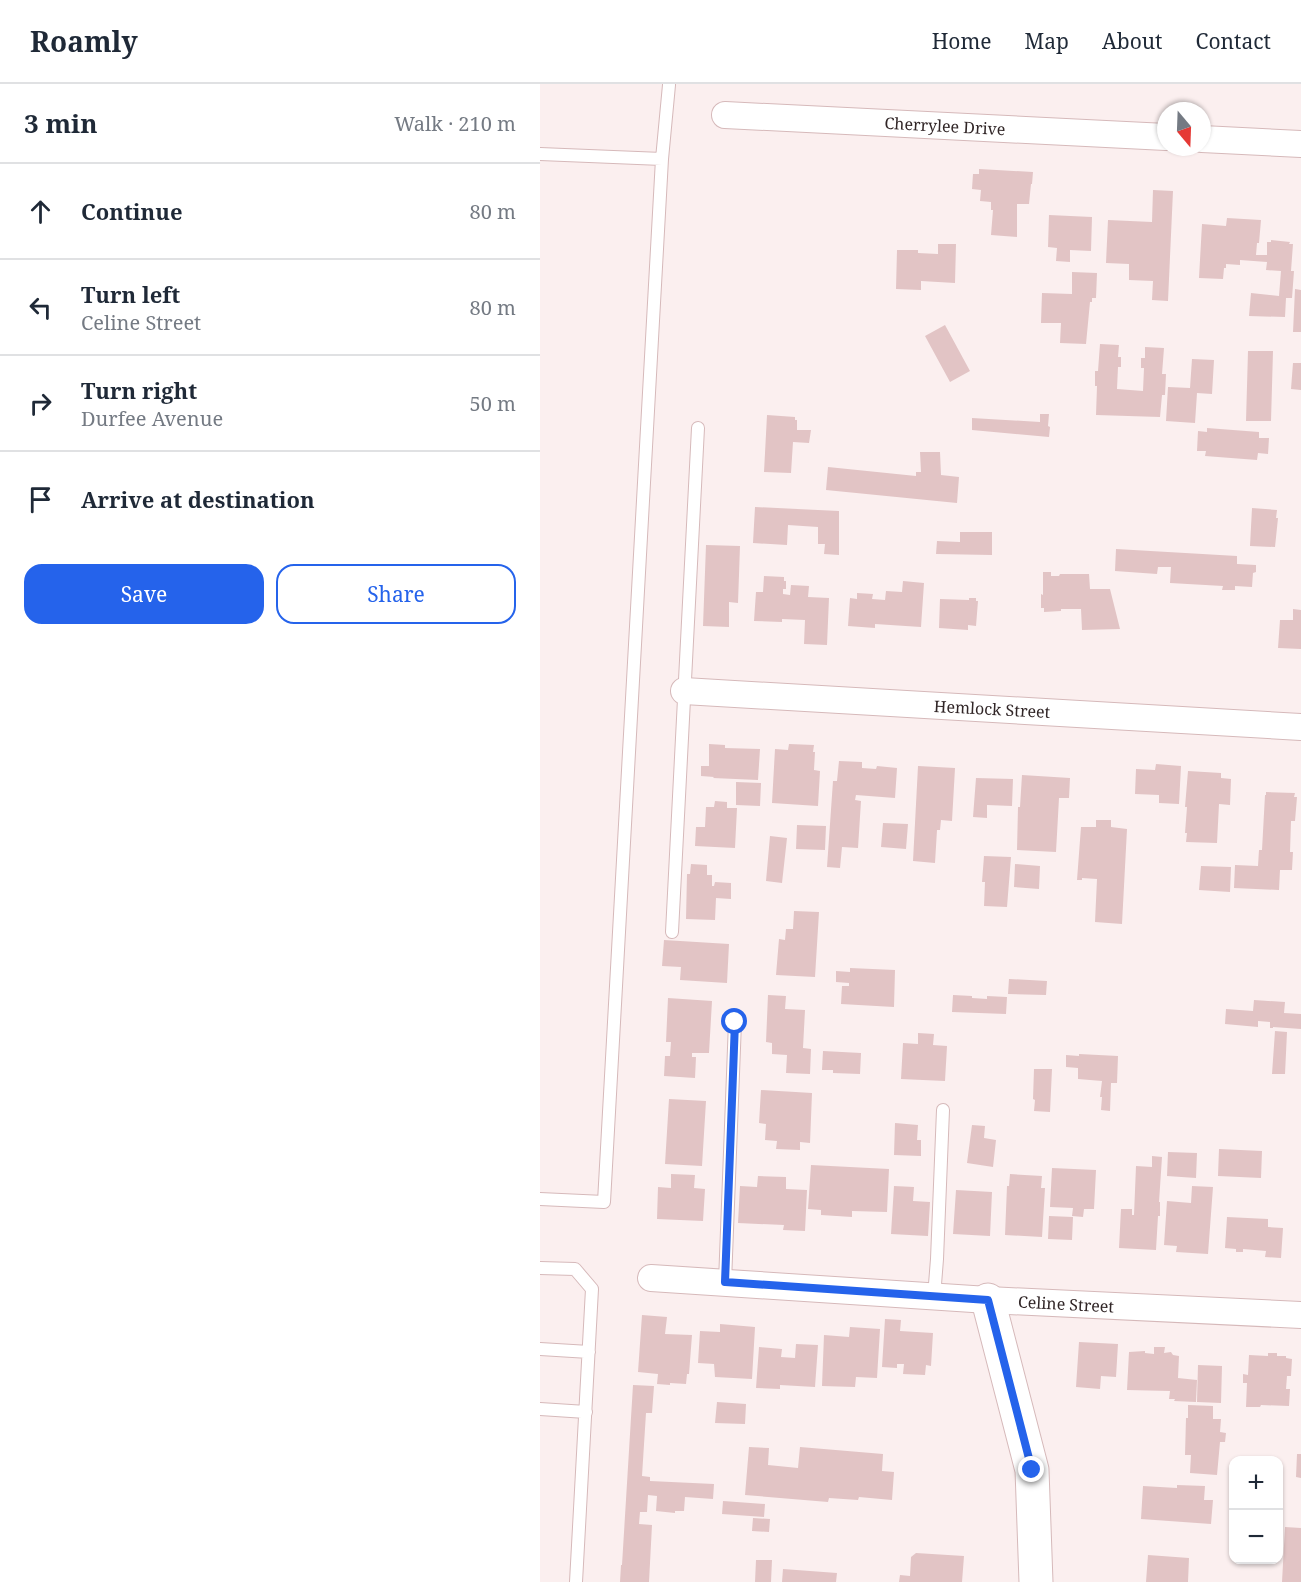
<!DOCTYPE html>
<html lang="en">
<head>
<meta charset="utf-8">
<style>
  body { margin:0; font-family:"Noto Serif",serif; background:#f2f2f3; color:#1f2937 }
  .controls { position:absolute; right:18px; bottom:18px; display:grid; overflow:hidden; border-radius:12px; box-shadow:0 2px 4px #0004 }
  .controls button { width:54px; height:54px; display:grid; place-items:center; padding:0; border:0; border-bottom:2px solid #e0e1e3; background:#fff; color:#1f2937; font:30px sans-serif }
  .compass { position:absolute; left:617px; top:18px; width:54px; height:54px; border-radius:50%; background:#fff; box-shadow:0 2px 4px #0004; rotate:161deg }
  .stop { position:absolute; width:18px; height:18px; margin:-14px; border:4px solid #2563eb; border-radius:50%; background:#fff }
  .stop.end { background:#2563eb; border-color:#fff; box-shadow:0 2px 6px #0008 }
  .list { margin:0; padding:0; list-style:none }
  h2 { display:flex; justify-content:space-between; align-items:center; height:78px; margin:0; padding:0 24px; font-size:26px }
  h2 small { font-size:20px; font-weight:400; color:#747a83 }
  .list li { display:grid; grid-template-columns:39px 1fr auto; gap:18px; align-items:center; box-sizing:border-box; height:96px; padding:0 24px; border-top:2px solid #e0e1e3 }
  .list b { display:block; font-size:22px; white-space:nowrap }
  .list p { margin:0; font-size:20px; white-space:nowrap; color:#747a83 }
  .list em { font-size:20px; font-style:normal; color:#747a83 }
  .actions { display:flex; gap:12px; padding:18px 24px }
  .actions a { flex:1; padding:14px 0; border:2px solid #2563eb; border-radius:18px; text-align:center; font-size:21px; color:#2563eb }
  .actions .main { background:#2563eb; color:#fff }
  .icon { flex:none; width:33px; height:33px; fill:none; stroke:currentColor; stroke-width:2; stroke-linecap:round; stroke-linejoin:round }
  .map { position:relative; flex:none; width:761px; height:1498px; overflow:hidden }
  header { display:flex; align-items:center; gap:36px; box-sizing:border-box; height:84px; padding:0 30px; background:#fff; border-bottom:2px solid #e0e1e3 }
  header strong { font-size:28px }
  nav { display:flex; gap:33px; margin-inline-start:auto; font-size:21px }
  main { display:flex }
  aside { flex:1; background:#fff }
  .map>svg:first-child { display:block }
</style>
</head>
<body>
<header>
<strong>Roamly</strong>
<nav><a>Home</a><a>Map</a><a>About</a><a>Contact</a></nav>
</header>
<main>
<aside>
<h2>3 min<small>Walk · 210 m</small></h2>
<ul class="list">
<li><svg class="icon" aria-label="ahead" viewBox="0 0 24 24"><path d="M12 20V5M6 11l6-6 6 6"/></svg><div><b>Continue</b></div><em>80 m</em></li>
<li><svg class="icon" aria-label="left" viewBox="0 0 24 24"><path d="M17 20v-9H6M10 6l-5 5 5 5"/></svg><div><b>Turn left</b><p>Celine Street</p></div><em>80 m</em></li>
<li><svg class="icon" aria-label="right" viewBox="0 0 24 24"><path d="M7 20v-9h11M14 6l5 5-5 5"/></svg><div><b>Turn right</b><p>Durfee Avenue</p></div><em>50 m</em></li>
<li><svg class="icon" aria-label="arrive" viewBox="0 0 24 24"><path d="M6 21V4h12l-3 4 3 4H6"/></svg><div><b>Arrive at destination</b></div></li>
</ul>
<div class="actions"><a class="main">Save</a><a>Share</a></div>
</aside>
<div class="map">
<svg width="761" height="1498" viewBox="0 0 761 1498">
  <rect width="100%" height="100%" fill="#fbefef"/>
  <path fill="#e2c4c5" d="M439,85L493,88L492,100H491L489,120H477V153L451,151L453,126H451V118L440,117L441,106L432,105L433,90H439Z
    M613,106L633,107L628,217L612,216L613,197L589,196V180L566,179L568,136L612,138Z
    M509,131L552,133L551,167L530,166V178L516,177L517,164L508,163Z
    M687,134L721,136L719,159H717L716,171H727V158H731V156L750,158L749,160H753L751,187H754L752,214H746L745,233L709,232L711,209L739,212L741,187L726,186L727,178L700,176V181L686,180V184H684L683,195L659,194L662,140L686,142Z
    M398,160H416L415,199L381,197V206L356,205L357,166H378V169L398,170Z
    M532,188L557,189L556,214H552V218H550L546,260L520,259L521,239H501L502,209L532,210Z
    M755,205L761,206V248H753Z
    M405,241L430,287L410,298L385,252Z
    M560,260L579,261L578,273H581V283H578L577,305L603,307L604,284H601V274H605V263L624,264L622,290H626L625,311H622L620,333L556,331L557,302H555V287H558Z
    M708,267H733L731,337H706Z
    M652,275L674,276L672,310L657,309L655,339L626,337L628,303L650,304Z
    M753,279H761V306L751,305Z
    M500,330H509L508,342L510,343L509,353L432,346V334L500,338Z
    M227,331L255,333V336H257V346H271L269,359L253,358L251,389L224,388Z
    M667,344L719,348V354H729L728,370L718,369L717,376L665,372L666,367H657L658,347L667,348Z
    M380,368H400L401,391L419,393L417,419L286,406L288,383L376,392V388H381Z
    M215,423L299,427V471L284,470L285,460H278V443L248,441L247,461L213,459Z
    M712,424L737,426L736,434H738L735,463L710,462Z
    M420,448H452V471L396,470L397,457L420,458Z
    M166,461L200,462L198,519L189,518V543L163,542Z
    M576,465L697,472V480L716,481V488L713,489L712,503L695,502V506H682L683,502L630,499L631,483H618L617,490L575,487Z
    M503,488H511V492H519L520,490H549L550,505H570L580,545L542,546L541,525H521V527L504,528V524H501V510L503,511Z
    M224,492L244,493V497H246V505H243V510L250,511L251,501L269,502L268,513L289,514L287,561L264,560L265,536L242,535V538L214,537L216,508H223Z
    M363,497L384,499L381,543L335,540V544L308,542L310,514L317,515V509L333,510L332,515L345,516L346,507L362,508Z
    M429,514H436V517H438L436,542L428,541V546L399,544L400,515L429,516Z
    M753,525L761,526V565L738,564L740,536H753Z
    M169,660L185,661V664L220,665L218,696L173,694L174,693L161,692V682H169Z
    M249,660L274,661L273,668H275L274,686L280,687L278,722L232,719L235,665L248,666Z
    M299,677L322,678V684L336,685L337,682L357,684L355,714L316,711L315,716L321,717L318,764L302,763L300,784L287,783L293,697H297Z
    M616,680L641,682L639,720L619,719V711L595,710L596,685L615,686Z
    M378,682L415,684L412,737L401,736L400,746H397L395,779L373,777Z
    M648,687L681,689V694L691,695L690,721L679,720L677,759L646,758L647,749H645L647,723H645Z
    M482,691L530,694L529,714H519L516,768L477,766L478,723H480Z
    M436,694L473,695L472,722L447,721V734L433,733Z
    M196,698L221,699L220,722L196,721Z
    M726,708L755,709L754,713H757L755,737H751L750,768H753L752,786H740L739,806L694,804L695,781L718,782L719,766H722L725,711H726Z
    M175,717L187,718V724H197L195,764L155,762L156,743H165L166,723H174Z
    M556,736H571V743L587,745L582,840L555,838L557,795L542,794V796H537L541,743H556Z
    M343,739L368,740L366,765L341,763Z
    M257,741L286,742L285,766L256,765Z
    M230,752L247,754L242,799L226,797Z
    M444,772L471,773L467,823L444,822L445,798H442Z
    M151,780L167,781V791H172V802H174L175,798L191,799V815L176,814L175,836L146,835L147,790H150Z
    M475,780L500,782L499,805L474,803Z
    M661,782L691,783L690,808L659,806Z
    M254,827L279,828L275,893L236,891L239,855L245,856L246,845H253Z
    M124,856L189,860L187,899L140,896L141,883L122,882Z
    M310,884L355,886L354,923L301,920L302,902H309V899L296,898V887L310,888Z
    M469,895L507,897L506,911L468,910Z
    M228,911L246,912L245,925L265,926L263,964L271,965L270,990L246,989L247,971L232,970V959L226,958Z
    M413,911L432,912V914L447,915V912L467,913L466,930L412,928Z
    M128,914L172,917L169,969H152V973H156L155,994L124,992L125,972H130L131,958H126Z
    M714,916L745,918L744,929L761,930V945L733,943V944H730V938L718,937V943L685,940L686,925L713,927Z
    M735,947L747,948L745,990H732Z
    M378,949L394,950L393,961L407,962L405,997L361,995L363,959L378,960Z
    M283,967L321,969L320,990L293,989V986H282Z
    M539,970L578,972L577,999H571L570,1027L561,1026L562,1013H560L562,997L538,995V984L526,983V971L539,972Z
    M494,985H512L510,1028L494,1027L495,1016L493,1015Z
    M221,1006L272,1009L270,1059L260,1058V1066L236,1065L237,1057L225,1056L226,1040L219,1039Z
    M129,1015L166,1017L162,1082L125,1080Z
    M355,1039L378,1041L377,1056H381V1072L354,1071Z
    M432,1041L445,1042L444,1054L456,1056L453,1083L427,1079Z
    M679,1065L722,1067L721,1094L678,1092Z
    M628,1068L657,1069L656,1094L627,1092Z
    M612,1072L622,1073L619,1118H620V1132H618L616,1166L579,1164L581,1125H592V1131H594L596,1082L612,1083Z
    M271,1081L349,1085L347,1128L312,1127V1133L281,1131V1126L268,1125Z
    M512,1084L556,1086L554,1125H544L543,1133L532,1132L533,1124L510,1123Z
    M131,1090L155,1091L154,1104L165,1105L163,1137L117,1135L118,1103L131,1104Z
    M470,1090L502,1092L501,1104H505L502,1153L465,1151L467,1102H469Z
    M218,1092L246,1093V1105L267,1106L265,1147L243,1146L244,1141L198,1139L200,1102L217,1103Z
    M354,1102L374,1103L373,1117L390,1118L388,1152L351,1150Z
    M652,1102L673,1103L668,1170L636,1168L637,1162L624,1161L627,1117L651,1119Z
    M416,1106L452,1108L450,1152L413,1150Z
    M509,1132L533,1133L532,1156L508,1155Z
    M687,1133L728,1135V1143L743,1144L741,1174L725,1173L726,1167L703,1165V1168H696V1165L685,1164Z
    M102,1231L127,1233L125,1250L152,1251L149,1290H147L146,1300L130,1299V1301L117,1300L118,1290L98,1288Z
    M345,1235L361,1236L360,1247L393,1249L391,1282L386,1281L385,1291L363,1290L364,1280H357V1284L342,1283Z
    M180,1240L215,1243L212,1295L175,1293L174,1280L158,1279L160,1247L180,1248Z
    M310,1243L340,1245L337,1294L316,1293L315,1303L282,1302L284,1251L309,1253Z
    M539,1258L578,1260L576,1293L561,1292L560,1305L536,1303Z
    M256,1260L278,1261L275,1303L240,1301V1305L216,1304L219,1263L242,1265L241,1273L255,1274Z
    M614,1263H625L624,1269L631,1268L633,1271L639,1272L638,1294L657,1296L656,1318L634,1317L635,1315H629L630,1307L587,1306L589,1268L605,1267V1269L614,1270Z
    M728,1269H737V1272H746V1274L752,1275L751,1292H747L746,1305H750L749,1322L721,1321L720,1323H706L707,1299H703V1290L708,1291L709,1271L728,1272Z
    M658,1281L682,1282L681,1319L657,1318Z
    M93,1301L114,1302L112,1329H106L102,1392L110,1393V1397L174,1400L173,1415L145,1413L144,1427H135V1429L116,1427L117,1412L108,1411L107,1428H100L99,1440L112,1441L109,1498H80L81,1481H82Z
    M177,1318L206,1320L205,1340L175,1339Z
    M648,1321L673,1322V1335H681L680,1348L686,1349L685,1358H680L677,1391L650,1389L651,1371H645L646,1334H648Z
    M209,1363L229,1364L228,1381L258,1384L260,1363L343,1370L342,1387L354,1388L352,1416L319,1413L318,1416L289,1414L288,1418L205,1411Z
    M757,1370H761V1394L756,1393Z
    M637,1401L665,1402L664,1416H673L671,1440L601,1435L603,1402L637,1404Z
    M183,1417L225,1420L224,1433L182,1430Z
    M213,1434L230,1435L229,1448L212,1447Z
    M745,1443L761,1444V1498H742Z
    M376,1469L424,1472L422,1498H359L360,1491L370,1492L371,1473Z
    M608,1471L649,1474L648,1498H606Z
    M216,1476H232L231,1498H215Z
    M243,1485L297,1489L296,1498H242Z"/>
  <g fill="none" stroke-linecap="round" stroke-linejoin="round">
    <defs>
      <path id="lane" d="M0,70L122,75L129,1
        M132,848L158,344
        M0,1115L64,1118L122,75
        M0,1184L35,1185L52,1205L36,1498
        M185,1198L195,938
        M394,1213L397,1175L403,1026
        M0,1265L49,1268
        M0,1325L46,1328"/>
      <path id="street" d="M185,31L626,53
        M662,55L761,60
        M144,607L761,643
        M111,1194L448,1216L761,1231"/>
      <path id="secondary" d="M448,1216L492,1386L496,1498"/>
    </defs>
    <use href="#lane" stroke="#d6b9ba" stroke-width="14"/>
    <use href="#street" stroke="#d6b9ba" stroke-width="28"/>
    <use href="#secondary" stroke="#d6b9ba" stroke-width="35"/>
    <use href="#lane" stroke="#fff" stroke-width="12"/>
    <use href="#street" stroke="#fff" stroke-width="26"/>
    <use href="#secondary" stroke="#fff" stroke-width="33"/>
  </g>
  <g fill="none" stroke-linecap="round" stroke-linejoin="round">
    <path stroke="#2563eb" stroke-width="8" d="M195,938L185,1198L448,1216L492,1386"/>
  </g>
  <g text-anchor="middle" dominant-baseline="central" stroke-width="6" stroke-linejoin="round" paint-order="stroke">
    <g font-size="16" fill="#312627" stroke="#fff">
      <text transform="translate(405 42) rotate(3)">Cherrylee Drive</text>
      <text transform="translate(452 625) rotate(3)">Hemlock Street</text>
      <text transform="translate(526 1220) rotate(3)">Celine Street</text>
    </g>
  </g>
</svg>
<div class="controls">
<button>+</button>
<button>−</button>
</div>
<svg class="compass" viewBox="-18 -18 36 36"><path d="M0-13l5 13h-10z" fill="#e53935"/><path d="M0 13l5-13h-10z" fill="#747a83"/></svg>
<div class="stop" style="left:195px;top:938px"></div>
<div class="stop end" style="left:492px;top:1386px"></div>
</div>
</main>
</body>
</html>
